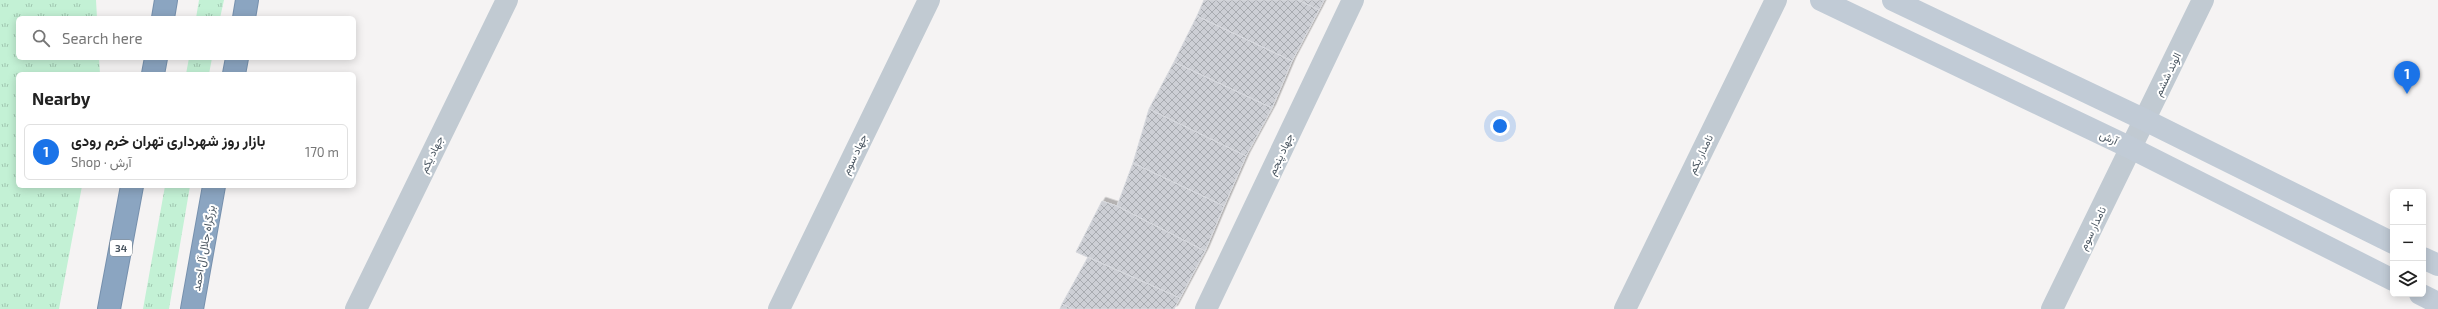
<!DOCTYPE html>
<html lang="en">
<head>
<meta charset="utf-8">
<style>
  body { margin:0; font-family:"Exo 2",Vazirmatn,sans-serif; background:#f2f2f2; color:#222 }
  .controls { position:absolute; right:12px; bottom:12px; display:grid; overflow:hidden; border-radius:6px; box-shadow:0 2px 10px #0003 }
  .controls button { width:36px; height:36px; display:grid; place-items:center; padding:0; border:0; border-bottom:1px solid #e0e0e0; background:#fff; color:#222; font:20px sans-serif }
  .you { position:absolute; left:1500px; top:126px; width:14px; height:14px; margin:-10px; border:3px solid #fff; border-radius:50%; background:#1a73e8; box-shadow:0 0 0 6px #1a73e833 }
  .badge { display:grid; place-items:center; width:26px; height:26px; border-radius:50%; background:#1a73e8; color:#fff; font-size:13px; font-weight:700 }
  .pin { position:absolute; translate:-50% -33px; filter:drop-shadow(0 1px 2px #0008) }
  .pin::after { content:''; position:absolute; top:21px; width:14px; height:12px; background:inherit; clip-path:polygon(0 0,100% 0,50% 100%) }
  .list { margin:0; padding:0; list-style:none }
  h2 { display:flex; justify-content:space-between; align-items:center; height:52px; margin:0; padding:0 16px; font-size:17px }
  h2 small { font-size:13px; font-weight:400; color:#767676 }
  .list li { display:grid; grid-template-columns:26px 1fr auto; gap:12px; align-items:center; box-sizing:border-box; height:56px; margin:0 8px 8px; padding:0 8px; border:1px solid #e0e0e0; border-radius:6px }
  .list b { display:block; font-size:15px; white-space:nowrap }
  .list p { margin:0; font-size:13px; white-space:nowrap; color:#767676 }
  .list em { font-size:13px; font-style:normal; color:#767676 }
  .icon { flex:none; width:22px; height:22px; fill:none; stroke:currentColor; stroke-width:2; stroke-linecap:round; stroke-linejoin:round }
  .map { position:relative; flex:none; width:2438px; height:309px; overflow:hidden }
  .search { position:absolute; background:#fff; box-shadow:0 2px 10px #0003; left:16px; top:16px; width:340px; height:44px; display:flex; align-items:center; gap:10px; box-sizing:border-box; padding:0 14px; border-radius:6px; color:#767676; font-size:15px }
  .panel { position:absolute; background:#fff; box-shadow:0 2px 10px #0003; left:16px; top:72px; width:340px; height:116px; border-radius:6px }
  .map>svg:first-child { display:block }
</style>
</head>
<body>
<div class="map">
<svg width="2438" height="309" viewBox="0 0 2438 309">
  <defs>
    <pattern id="grass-tufts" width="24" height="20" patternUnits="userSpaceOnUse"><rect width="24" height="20" fill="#c3f1d5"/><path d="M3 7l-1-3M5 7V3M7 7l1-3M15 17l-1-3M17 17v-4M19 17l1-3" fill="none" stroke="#a0c6b0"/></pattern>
    <pattern id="building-cross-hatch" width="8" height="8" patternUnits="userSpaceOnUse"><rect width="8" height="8" fill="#cdcfd5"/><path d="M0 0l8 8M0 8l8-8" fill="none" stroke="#a8abb0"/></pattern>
    <filter id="shadow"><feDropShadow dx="3.5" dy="-3.5" stdDeviation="0" flood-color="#0004"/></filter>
  </defs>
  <rect width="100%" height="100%" fill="#f5f3f3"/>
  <path fill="url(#grass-tufts)" d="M0,0H96L97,18H18V58H99L100,74H18V186H82L59,309H0Z
    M199,0H224L220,18H196Z
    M189,58H212L209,74H186Z
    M165,186H190L169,309H143Z"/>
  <path fill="url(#building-cross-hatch)" stroke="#d7d9de" filter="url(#shadow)" d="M1204,0H1298L1319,10L1292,61L1197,16Z
    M1298,0H1324L1319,10Z
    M1197,16L1292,61L1272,108L1174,62Z
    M1174,62L1272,108L1246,156L1149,109Z
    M1149,109L1246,156L1224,206L1133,163Z
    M1133,163L1224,206L1205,251L1117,206Z
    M1102,201L1117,206L1205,251L1180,298L1076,252Z
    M1088,257L1180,298L1174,309H1073L1062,304Z
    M1062,304L1073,309H1060Z"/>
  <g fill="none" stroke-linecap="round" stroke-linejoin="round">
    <defs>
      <path id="highway" d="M163,18L166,0
        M244,18L247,0
        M153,74L156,58
        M234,74L237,58
        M109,309L132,186
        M192,309L214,186"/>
    </defs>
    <use href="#highway" stroke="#7690ad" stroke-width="24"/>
    <path stroke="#c1cad2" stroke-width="22" d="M356,309L507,0
      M779,309L929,0
      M1206,309L1353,0
      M1625,309L1776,0
      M2052,309L2203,0"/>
    <path stroke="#c1cbd6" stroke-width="22" d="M1821,0L2131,148L2393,280
      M1893,0L2145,120L2393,243
      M2423,258L2438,265
      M2420,294L2438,303"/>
    <use href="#highway" stroke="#8ba5c1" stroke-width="22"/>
  </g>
  <g text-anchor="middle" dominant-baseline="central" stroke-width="4" stroke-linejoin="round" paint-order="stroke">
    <rect fill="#fff" stroke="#808990" stroke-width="1" x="110" y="240" width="22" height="16" rx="3"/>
    <g font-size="10" font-weight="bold" fill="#4a5661">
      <text x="121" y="248">34</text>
    </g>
    <g font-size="11" fill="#4a5661" stroke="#fff">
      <text transform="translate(2167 74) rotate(-64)">الوند ششم</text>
      <text transform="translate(2109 137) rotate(25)">آرش</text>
      <text transform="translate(431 154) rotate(-64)">جهاد یکم</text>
      <text transform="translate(854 154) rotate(-64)">جهاد سوم</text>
      <text transform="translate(1280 154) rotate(-65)">جهاد پنجم</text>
      <text transform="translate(1700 154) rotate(-64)">نامدار یکم</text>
      <text transform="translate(2092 228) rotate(-64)">نامدار سوم</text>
      <text transform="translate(203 248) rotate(-80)">بزرگراه جلال آل احمد</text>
    </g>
  </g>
</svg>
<div class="controls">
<button>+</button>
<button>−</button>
<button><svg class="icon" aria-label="layers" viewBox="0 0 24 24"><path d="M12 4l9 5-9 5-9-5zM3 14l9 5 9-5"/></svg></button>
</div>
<div class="you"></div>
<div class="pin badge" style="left:2407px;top:94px">1</div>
<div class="search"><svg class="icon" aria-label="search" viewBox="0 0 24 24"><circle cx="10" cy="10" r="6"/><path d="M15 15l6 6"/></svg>Search here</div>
<section class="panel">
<h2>Nearby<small></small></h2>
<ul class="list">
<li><span class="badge">1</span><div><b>بازار روز شهرداری تهران خرم رودی</b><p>Shop · آرش</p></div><em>170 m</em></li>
</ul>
</section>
</div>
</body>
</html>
